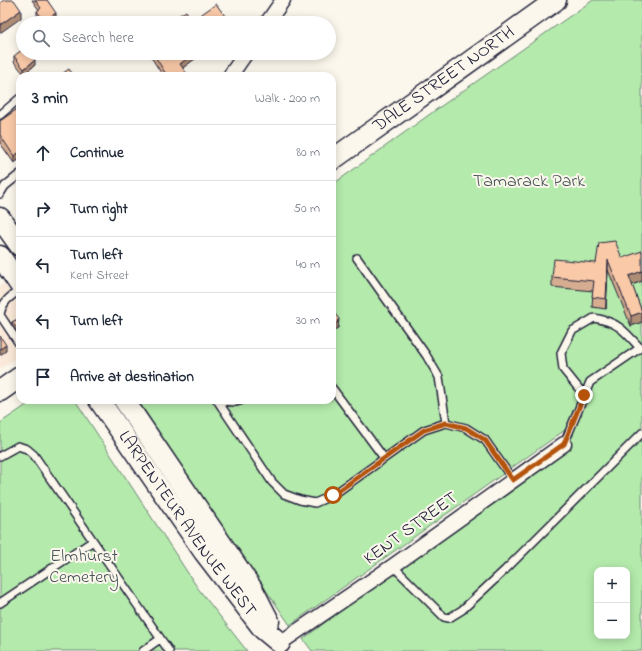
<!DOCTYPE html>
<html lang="en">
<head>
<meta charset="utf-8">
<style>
  body { margin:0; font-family:"Indie Flower",sans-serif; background:#f2f2f3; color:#1f2937 }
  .controls { position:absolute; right:12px; bottom:12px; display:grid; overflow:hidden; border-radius:8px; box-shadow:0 2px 10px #0003 }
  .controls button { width:36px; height:36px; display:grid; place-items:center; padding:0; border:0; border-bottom:1px solid #e0e1e3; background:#fff; color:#1f2937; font:20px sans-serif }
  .stop { position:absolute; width:12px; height:12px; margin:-9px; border:3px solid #b45309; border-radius:50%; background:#fff }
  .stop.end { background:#b45309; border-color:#fff; box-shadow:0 1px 4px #0008 }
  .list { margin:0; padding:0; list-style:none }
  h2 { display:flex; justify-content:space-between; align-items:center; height:52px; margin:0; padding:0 16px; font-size:17px }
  h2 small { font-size:13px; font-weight:400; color:#747a83 }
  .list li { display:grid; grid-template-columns:26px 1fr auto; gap:12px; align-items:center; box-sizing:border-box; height:56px; padding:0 16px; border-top:1px solid #e0e1e3 }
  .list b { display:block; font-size:15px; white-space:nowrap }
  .list p { margin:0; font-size:13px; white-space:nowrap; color:#747a83 }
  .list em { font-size:13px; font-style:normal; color:#747a83 }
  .icon { flex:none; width:22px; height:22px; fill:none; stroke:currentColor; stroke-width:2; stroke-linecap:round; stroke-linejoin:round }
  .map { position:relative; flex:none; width:642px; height:651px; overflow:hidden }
  .search { position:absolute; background:#fff; box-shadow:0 2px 10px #0003; left:16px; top:16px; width:320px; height:44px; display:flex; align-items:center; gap:10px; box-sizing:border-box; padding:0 14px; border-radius:22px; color:#747a83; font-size:15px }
  .panel { position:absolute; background:#fff; box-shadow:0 2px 10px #0003; left:16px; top:72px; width:320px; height:332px; border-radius:12px }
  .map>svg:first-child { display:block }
</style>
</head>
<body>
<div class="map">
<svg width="642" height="651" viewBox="0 0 642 651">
  <rect width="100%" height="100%" fill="#fbf7ec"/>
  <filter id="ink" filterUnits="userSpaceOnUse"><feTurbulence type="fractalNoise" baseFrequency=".025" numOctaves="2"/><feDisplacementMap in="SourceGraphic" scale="8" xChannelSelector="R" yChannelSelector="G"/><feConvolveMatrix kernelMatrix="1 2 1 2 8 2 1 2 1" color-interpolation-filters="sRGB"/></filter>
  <g filter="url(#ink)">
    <path fill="#fae9d8" d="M4,283L20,306V355L0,369V286Z"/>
    <path fill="#b4eaac" stroke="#6b8674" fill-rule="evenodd" d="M593,0H642V651H312L303,639L574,435L565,430L290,625L135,400H332V185L437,109ZM597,570H627V636H597Z
      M34,400H75L197,587L247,651H0V423Z"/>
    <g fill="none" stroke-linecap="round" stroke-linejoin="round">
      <defs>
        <path id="service" d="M0,115L20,98
          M0,194L5,186L20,174
          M357,258L426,355L439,377L446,423
          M0,314C3,301 10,297 20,290
          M0,315L20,345
          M332,388L384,458
          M217,400L272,482L284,494L300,500L315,503L333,495L424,430L446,423L466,428L485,440L513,480
          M218,401L236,402L242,400
          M564,444L590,382L640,348C624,330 618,322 594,318L572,331L561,353L563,369L584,395
          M0,456L18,446L27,449L34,455L169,651
          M393,566L444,617L449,618L462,610L505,570L642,433
          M0,603L93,541
          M143,651L160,639"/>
        <path id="minor" d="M267,23L283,0
          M230,76L246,53
          M280,643L393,566L564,444"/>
        <g id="secondary">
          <path id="s1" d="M332,160L556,0"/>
          <path d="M0,218L20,246"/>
          <path d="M0,256L20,285"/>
          <path d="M0,391L20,377"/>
          <path id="s2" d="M99,400L204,552L263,629L280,643"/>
          <path d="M124,400L253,590L269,621"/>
        </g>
      </defs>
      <use href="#service" stroke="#22223b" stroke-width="10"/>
      <use href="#minor" stroke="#22223b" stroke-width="17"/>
      <use href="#secondary" stroke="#22223b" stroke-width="23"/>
      <use href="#service" stroke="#fbf7ec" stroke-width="7"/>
      <use href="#minor" stroke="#fbf7ec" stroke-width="14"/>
      <use href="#secondary" stroke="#fbf7ec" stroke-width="20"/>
    </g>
    <path fill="#d6ad90" stroke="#22223b" d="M32,0H47L56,18L49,23H42L37,16V11L39,10Z
      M178,16L192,21L225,22L223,23H179Z
      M151,53H203L182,68L187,76H163L151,57Z
      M14,56L35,65L24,74L14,62Z
      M20,107V159L14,163L0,143V121Z
      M622,258L642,281L632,285L642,312V322L631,326L608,270L606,309L592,307L593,291L552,287V277L596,263Z
      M20,318V336L12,325V322Z"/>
    <path fill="#ae8d76" stroke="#22223b" d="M21,10V18L0,33V25Z
      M56,13V18L49,23H44V21Z
      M225,16V22L223,23H215Z
      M194,53H203L180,70V64Z
      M35,60V65L24,74V69Z
      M20,152V159L14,163V156Z
      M608,260V270L606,309V299Z
      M642,271V281L629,286V276Z
      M642,312V322L631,326V316Z
      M339,319L338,328L332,331V326Z
      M6,345V351L0,355V349Z"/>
    <path fill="#f9c9a8" stroke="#22223b" d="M4,0H14L21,10L0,25V3Z
      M35,0H47L56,13L44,21L37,11L41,8Z
      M216,4L225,16L215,23H183L178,16L186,11L192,21Z
      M23,49V53H29L35,60L24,69L14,56Z
      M153,53H194L180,64L187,74L185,76H167Z
      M69,69L74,76H59Z
      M127,72L130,76H122Z
      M20,107V152L14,156L0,135V121Z
      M615,241L622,258L642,251V271L629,276L642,312L631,316L608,260L606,299L592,297L594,281L552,277L554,259L596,263L599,243Z
      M332,310L339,319L337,321L338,322L332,326Z
      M20,318V333L12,322Z
      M0,336L6,345L0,349Z"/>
  </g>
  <g fill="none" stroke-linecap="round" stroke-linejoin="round" filter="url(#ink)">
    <path stroke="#b45309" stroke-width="5" d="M333,495L424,430L446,423L466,428L485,440L513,480L564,444L584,395"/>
  </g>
  <g text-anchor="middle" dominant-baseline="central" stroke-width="4" stroke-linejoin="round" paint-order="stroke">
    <g font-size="18" fill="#22223b" stroke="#fbf7ec">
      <text stroke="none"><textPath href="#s1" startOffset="138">DALE STREET NORTH</textPath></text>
      <text stroke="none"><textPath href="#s2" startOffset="152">LARPENTEUR AVENUE WEST</textPath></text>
      <text transform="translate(411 529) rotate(-36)">KENT STREET</text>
    </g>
    <g font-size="18" fill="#465457" stroke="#fbf7ec">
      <text x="529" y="182">Tamarack Park</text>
      <text x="84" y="557">Elmhurst<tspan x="84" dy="21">Cemetery</tspan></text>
    </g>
  </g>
</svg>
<div class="controls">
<button>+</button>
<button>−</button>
</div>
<div class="stop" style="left:333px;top:495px"></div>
<div class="stop end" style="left:584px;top:395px"></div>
<div class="search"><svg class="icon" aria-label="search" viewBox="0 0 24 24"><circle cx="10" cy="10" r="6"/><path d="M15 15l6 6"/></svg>Search here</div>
<section class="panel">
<h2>3 min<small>Walk · 200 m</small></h2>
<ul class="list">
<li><svg class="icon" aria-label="ahead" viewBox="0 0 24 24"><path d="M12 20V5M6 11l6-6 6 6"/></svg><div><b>Continue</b></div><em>80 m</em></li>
<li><svg class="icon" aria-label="right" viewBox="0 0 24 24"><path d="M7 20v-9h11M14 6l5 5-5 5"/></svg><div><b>Turn right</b></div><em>50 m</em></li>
<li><svg class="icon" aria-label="left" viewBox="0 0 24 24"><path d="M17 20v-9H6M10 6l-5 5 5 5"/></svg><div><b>Turn left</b><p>Kent Street</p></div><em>40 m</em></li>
<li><svg class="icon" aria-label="left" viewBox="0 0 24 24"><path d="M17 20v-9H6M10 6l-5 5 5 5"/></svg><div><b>Turn left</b></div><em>30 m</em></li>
<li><svg class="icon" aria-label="arrive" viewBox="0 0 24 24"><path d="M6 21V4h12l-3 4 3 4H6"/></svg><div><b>Arrive at destination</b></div></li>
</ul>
</section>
</div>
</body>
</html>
